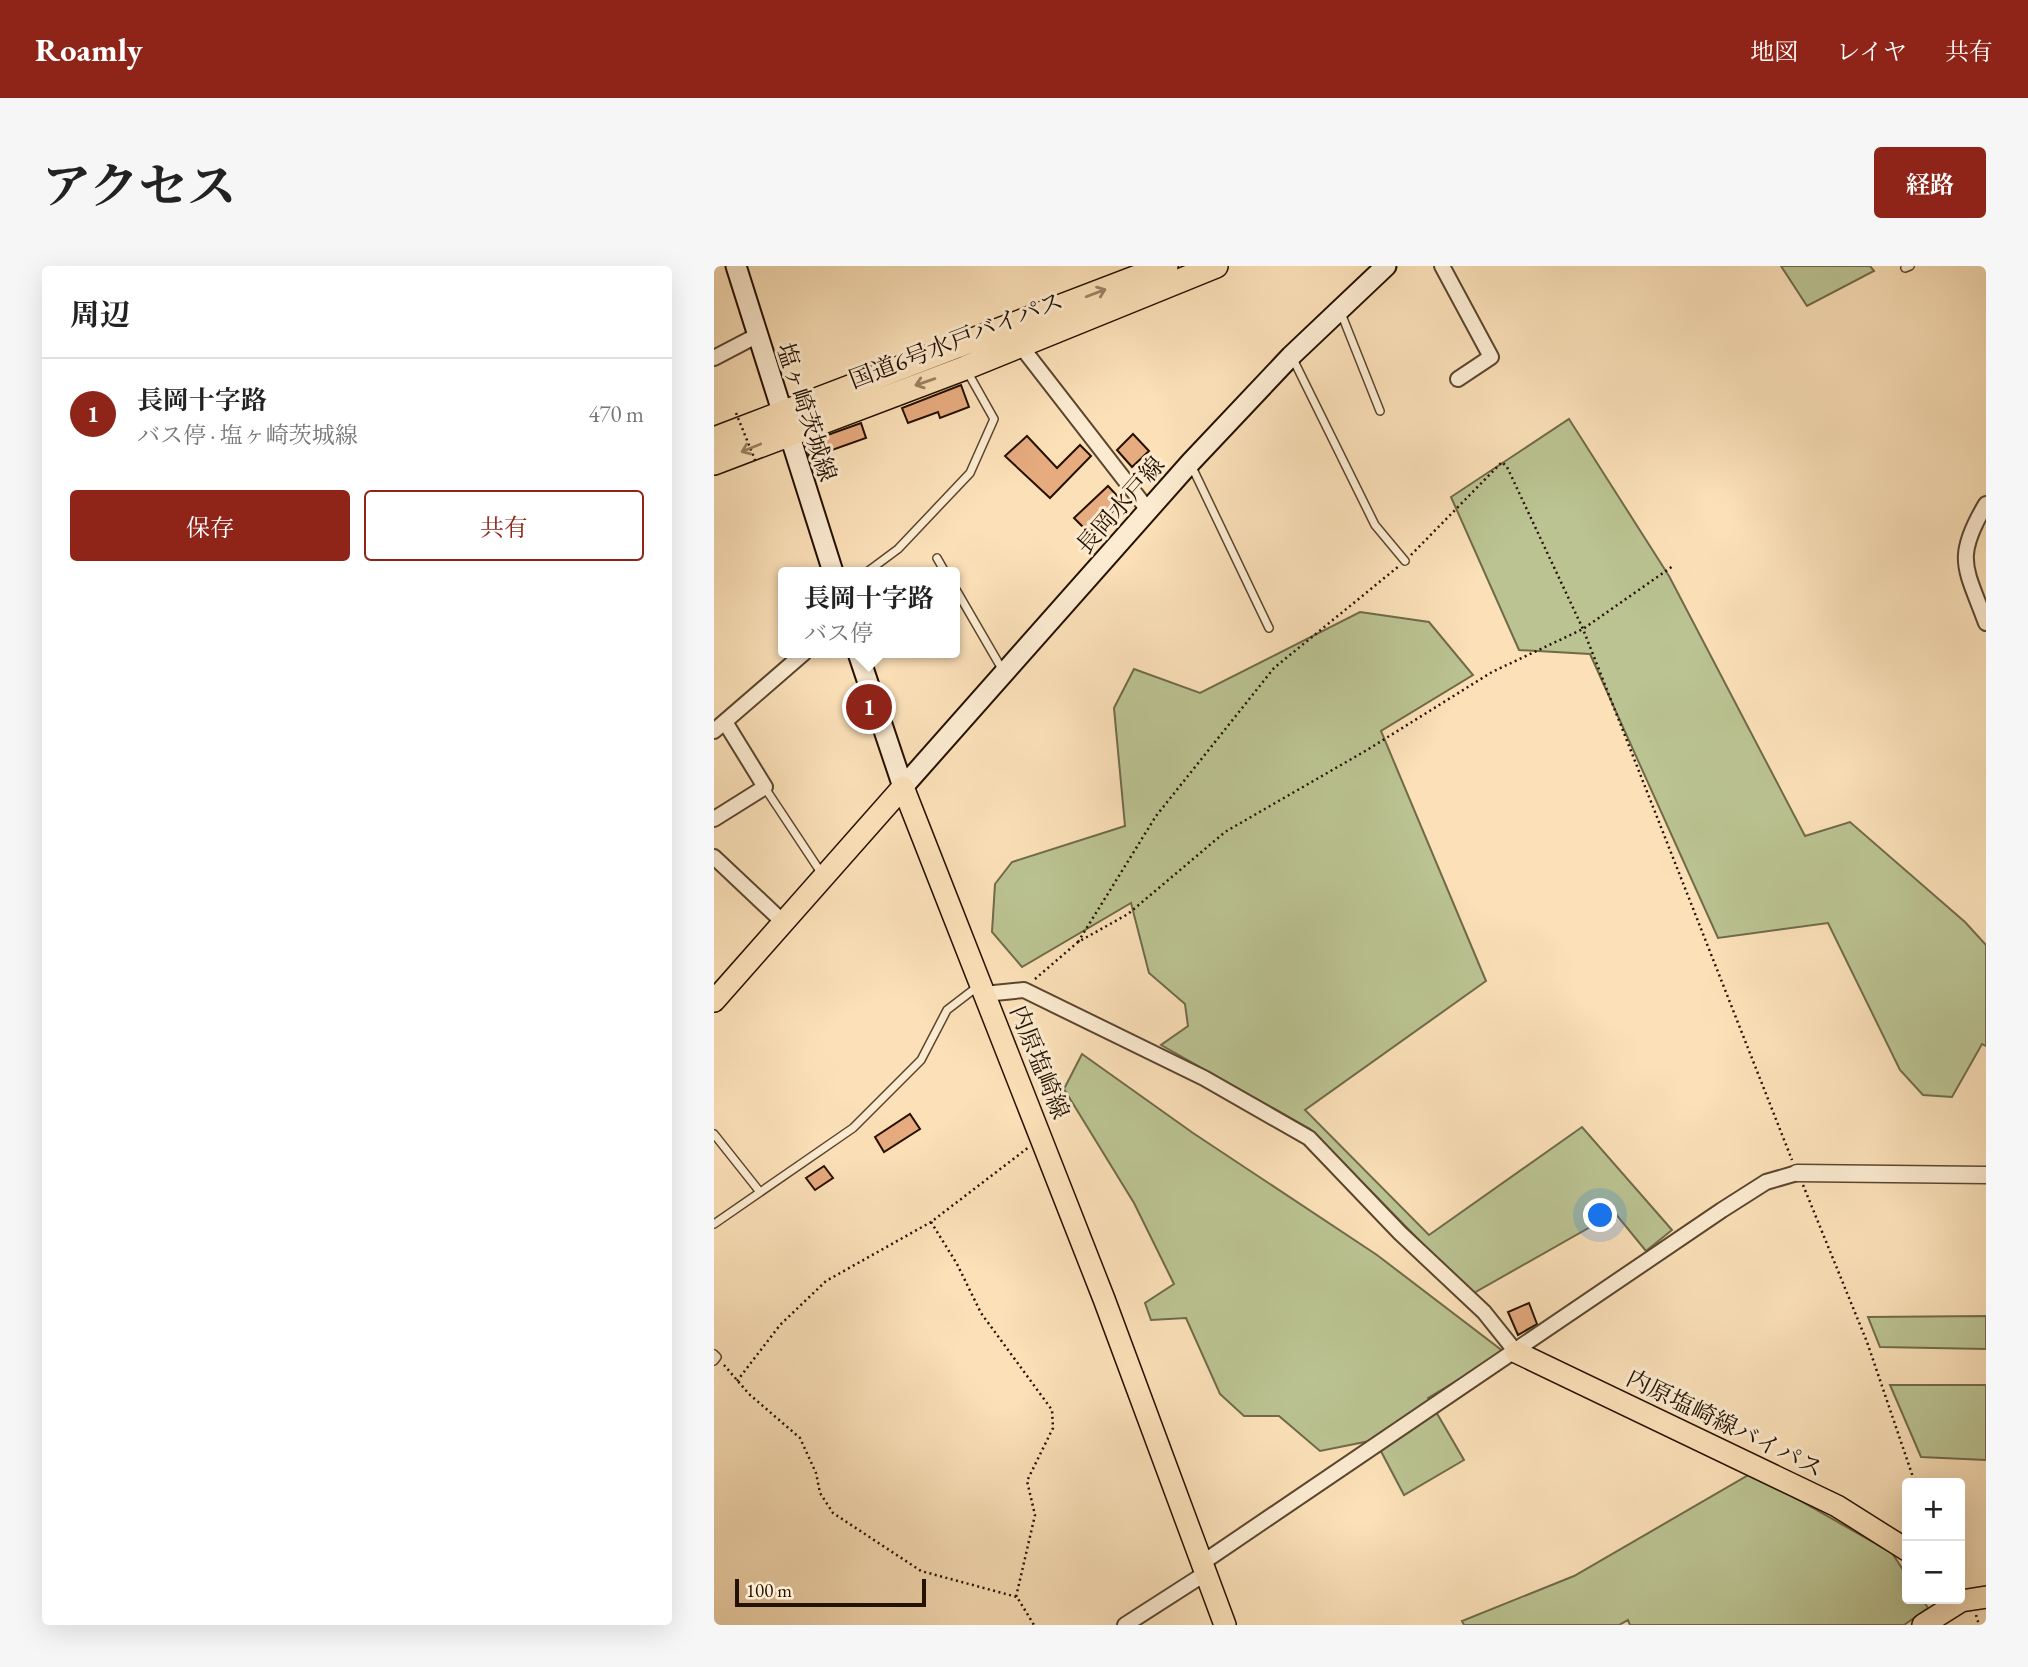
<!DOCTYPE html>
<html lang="ja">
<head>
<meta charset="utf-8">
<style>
  body { margin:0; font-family:"EB Garamond","Noto Serif JP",serif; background:#f6f6f6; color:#222 }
  .controls { position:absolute; right:21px; bottom:21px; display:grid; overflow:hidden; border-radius:7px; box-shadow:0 7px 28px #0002 }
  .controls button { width:63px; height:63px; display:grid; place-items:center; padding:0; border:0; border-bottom:2px solid #e0e0e0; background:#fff; color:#222; font:35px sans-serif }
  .scale { position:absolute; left:21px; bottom:18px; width:191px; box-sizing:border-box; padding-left:7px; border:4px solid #251100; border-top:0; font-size:19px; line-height:24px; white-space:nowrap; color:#251100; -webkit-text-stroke:5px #fcebd1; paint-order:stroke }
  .you { position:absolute; left:887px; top:950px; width:24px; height:24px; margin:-18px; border:5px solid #fff; border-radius:50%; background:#1a73e8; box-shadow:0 0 0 10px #1a73e833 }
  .badge { display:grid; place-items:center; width:46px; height:46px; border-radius:50%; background:#8f2418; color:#fff; font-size:23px; font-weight:700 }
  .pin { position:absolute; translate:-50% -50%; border:4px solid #fff; box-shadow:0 2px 7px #0006 }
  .popup { position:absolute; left:64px; top:301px; width:182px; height:91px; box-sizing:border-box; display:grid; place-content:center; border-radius:7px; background:#fff; filter:drop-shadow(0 2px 5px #0005); font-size:23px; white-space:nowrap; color:#767676 }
  .popup b { font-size:26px; color:#222 }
  .popup::after { content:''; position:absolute; left:50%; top:100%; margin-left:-14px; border:14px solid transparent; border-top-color:#fff }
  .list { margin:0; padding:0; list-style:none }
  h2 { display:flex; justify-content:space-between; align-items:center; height:91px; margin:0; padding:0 28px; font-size:30px }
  h2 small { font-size:23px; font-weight:400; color:#767676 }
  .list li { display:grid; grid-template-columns:46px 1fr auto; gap:21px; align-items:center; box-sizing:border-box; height:112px; padding:0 28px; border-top:2px solid #e0e0e0 }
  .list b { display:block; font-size:26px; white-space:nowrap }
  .list p { margin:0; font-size:23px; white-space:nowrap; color:#767676 }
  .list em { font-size:23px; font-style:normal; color:#767676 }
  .actions { display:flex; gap:14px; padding:21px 28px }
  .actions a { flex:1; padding:16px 0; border:2px solid #8f2418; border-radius:7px; text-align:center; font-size:24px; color:#8f2418 }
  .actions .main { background:#8f2418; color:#fff }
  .map { position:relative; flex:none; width:1272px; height:1359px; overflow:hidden; border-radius:7px }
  header { display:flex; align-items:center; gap:42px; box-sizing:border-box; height:98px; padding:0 35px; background:#8f2418; color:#fff }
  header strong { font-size:33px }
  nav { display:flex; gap:38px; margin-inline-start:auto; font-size:24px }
  .intro { display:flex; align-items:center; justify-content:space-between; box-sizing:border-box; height:168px; padding:0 42px }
  h1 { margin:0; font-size:49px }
  .button { padding:18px 32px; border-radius:7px; background:#8f2418; color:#fff; font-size:24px; font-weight:700 }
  main { display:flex; gap:42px; padding:0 42px }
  aside { flex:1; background:#fff; border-radius:7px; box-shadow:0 7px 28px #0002 }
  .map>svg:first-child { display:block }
</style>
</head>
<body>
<header>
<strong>Roamly</strong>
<nav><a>地図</a><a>レイヤ</a><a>共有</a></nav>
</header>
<div class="intro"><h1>アクセス</h1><a class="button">経路</a></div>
<main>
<aside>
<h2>周辺<small></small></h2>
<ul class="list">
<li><span class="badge">1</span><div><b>長岡十字路</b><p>バス停 · 塩ヶ崎茨城線</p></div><em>470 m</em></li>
</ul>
<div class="actions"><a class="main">保存</a><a>共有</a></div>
</aside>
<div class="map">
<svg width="1272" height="1359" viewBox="0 0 1272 1359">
  <rect width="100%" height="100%" fill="#fbe0b8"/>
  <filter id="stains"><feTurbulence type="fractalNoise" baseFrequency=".00286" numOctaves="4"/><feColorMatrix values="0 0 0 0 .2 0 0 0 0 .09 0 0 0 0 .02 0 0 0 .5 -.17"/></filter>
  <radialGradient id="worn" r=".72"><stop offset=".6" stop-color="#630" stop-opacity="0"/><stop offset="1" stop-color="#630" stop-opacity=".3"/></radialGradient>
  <path fill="#bbc392" stroke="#706a49" stroke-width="2" d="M1067,0H1156L1160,5L1093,40Z
    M855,153L955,310L1091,570L1136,556L1251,656L1272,679V780L1268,778L1238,831L1209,829L1186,804L1114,657L1004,672L876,388L805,384L737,231Z
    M646,346L715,356L759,409L667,465L772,715L591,844L715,969L868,861L958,964L932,985L901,947L758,1028L596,863L447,779L474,760L471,738L435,707L417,637L308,701L278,666L281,618L298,596L411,560L400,442L420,403L486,427Z
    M368,788L479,867L663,989L790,1086L714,1132L750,1194L690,1229L661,1174L606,1185L565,1150H530L506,1128L472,1052L437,1054L431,1037L460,1018L420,937L350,823Z
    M1272,1050V1083L1166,1081L1154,1051Z
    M1176,1119H1272V1194L1207,1191Z
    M1038,1207L1178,1287L1193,1310V1333H1208L1214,1342L1190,1359H916L914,1354L905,1359H750L748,1355L860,1310Z"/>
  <path fill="#e6ab7f" stroke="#251100" stroke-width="2" d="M247,119L255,141L226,152L224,146L194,157L188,142Z
    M147,157L152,172L115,185L117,189L98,198L91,177Z
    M419,168L435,185L418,201L403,184Z
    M313,170L343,202L366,179L377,190L336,232L291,190Z
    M394,220L409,236L375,267L360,252Z
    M196,848L206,863L170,886L161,871Z
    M110,900L119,912L101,924L92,912Z
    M815,1037L823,1058L804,1069L794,1046Z"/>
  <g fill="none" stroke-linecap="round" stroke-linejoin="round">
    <defs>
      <path id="service" d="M1191,2L1196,0
        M627,47L666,145
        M579,93L661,259L691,295
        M478,201L555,362
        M223,292L231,306
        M153,306L184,283L256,207L280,153L253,105
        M241,322L288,403
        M51,522L108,608
        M0,868L46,926
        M0,958L139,862L207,794L233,744L263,721
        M0,1088L3,1091L0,1095"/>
      <path id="minor" d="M728,0L777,91L744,113
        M306,79L434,244
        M0,92L42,70
        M1272,238C1239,293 1252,302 1272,357
        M0,465L90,387
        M0,553L51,521L11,456
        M0,591L69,656
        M270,728L310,724L490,812L595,872L686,967L770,1046L802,1086
        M488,1297L1008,944L1052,916L1083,907
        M411,1359L492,1307"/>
      <path id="tertiary" d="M1083,907L1272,909"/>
      <path id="secondary" d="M22,0L119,306
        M144,387L189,521L476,197L577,90L672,0"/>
      <path id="primary" d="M0,735L189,521L390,1033L511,1359
        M802,1086L1123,1240L1193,1284
        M1209,1359L1247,1335L1272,1331"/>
      <path id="trunk" d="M0,173L452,0
        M0,197L251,102L502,0"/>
    </defs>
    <use href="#service" stroke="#5a452e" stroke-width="10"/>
    <use href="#minor" stroke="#5a452e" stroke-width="18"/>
    <use href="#tertiary" stroke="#5a452e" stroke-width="19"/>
    <use href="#secondary" stroke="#251100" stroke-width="23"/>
    <use href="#primary" stroke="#251100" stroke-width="24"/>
    <use href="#trunk" stroke="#251100" stroke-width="26"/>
    <path stroke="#251100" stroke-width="2.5" stroke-dasharray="2 3.5" stroke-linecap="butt" d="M697,289L788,196L793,201L869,363L1078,894
      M364,676L442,550L560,402L685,300
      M321,713L364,676L414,648L511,566L653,484L778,406L869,363L959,300
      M1089,919L1153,1076L1201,1217
      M217,956L243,998L267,1047L338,1144L339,1162L313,1215L321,1249L302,1331
      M10,1099L35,1128L86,1172L102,1207L106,1227L119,1247L207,1305L303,1331L320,1359
      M23,1115L66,1059L112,1015L217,956L315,881
      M1262,1349L1265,1359"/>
    <use href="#service" stroke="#fcebd1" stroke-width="7"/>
    <use href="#minor" stroke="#fcebd1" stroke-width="14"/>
    <use href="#tertiary" stroke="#fcebd1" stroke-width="16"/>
    <use href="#secondary" stroke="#fcebd1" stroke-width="19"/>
    <use href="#primary" stroke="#fbe0b8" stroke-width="21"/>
    <use href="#trunk" stroke="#fbe0b8" stroke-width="23"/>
    <path stroke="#251100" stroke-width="2.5" stroke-dasharray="2 3.5" stroke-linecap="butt" d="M22,147L41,194"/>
  </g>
  <defs><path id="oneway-shaft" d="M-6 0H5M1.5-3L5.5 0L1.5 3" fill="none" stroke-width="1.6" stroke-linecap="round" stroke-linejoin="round" transform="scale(1.75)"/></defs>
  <g stroke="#9b8365">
    <use href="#oneway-shaft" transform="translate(382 27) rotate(-21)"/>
    <use href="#oneway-shaft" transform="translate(211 116) rotate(161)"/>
    <use href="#oneway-shaft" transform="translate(37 182) rotate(158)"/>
  </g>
  <g text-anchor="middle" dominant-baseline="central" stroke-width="6" stroke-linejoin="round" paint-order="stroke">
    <g font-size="24" fill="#251100" stroke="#fcebd1">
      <text transform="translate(242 74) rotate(-21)">国道6号水戸バイパス</text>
      <text transform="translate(93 146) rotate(72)">塩ヶ崎茨城線</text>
      <text transform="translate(406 239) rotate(-49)">長岡水戸線</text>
      <text transform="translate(326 796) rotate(68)">内原塩崎線</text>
      <text transform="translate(1011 1157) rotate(26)">内原塩崎線バイパス</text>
    </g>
  </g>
  <rect width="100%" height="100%" filter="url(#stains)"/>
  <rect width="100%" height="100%" fill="url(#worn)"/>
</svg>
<div class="controls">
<button>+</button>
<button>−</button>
</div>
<div class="scale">100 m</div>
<div class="you"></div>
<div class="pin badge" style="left:155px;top:441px">1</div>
<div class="popup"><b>長岡十字路</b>バス停</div>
</div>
</main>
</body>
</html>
